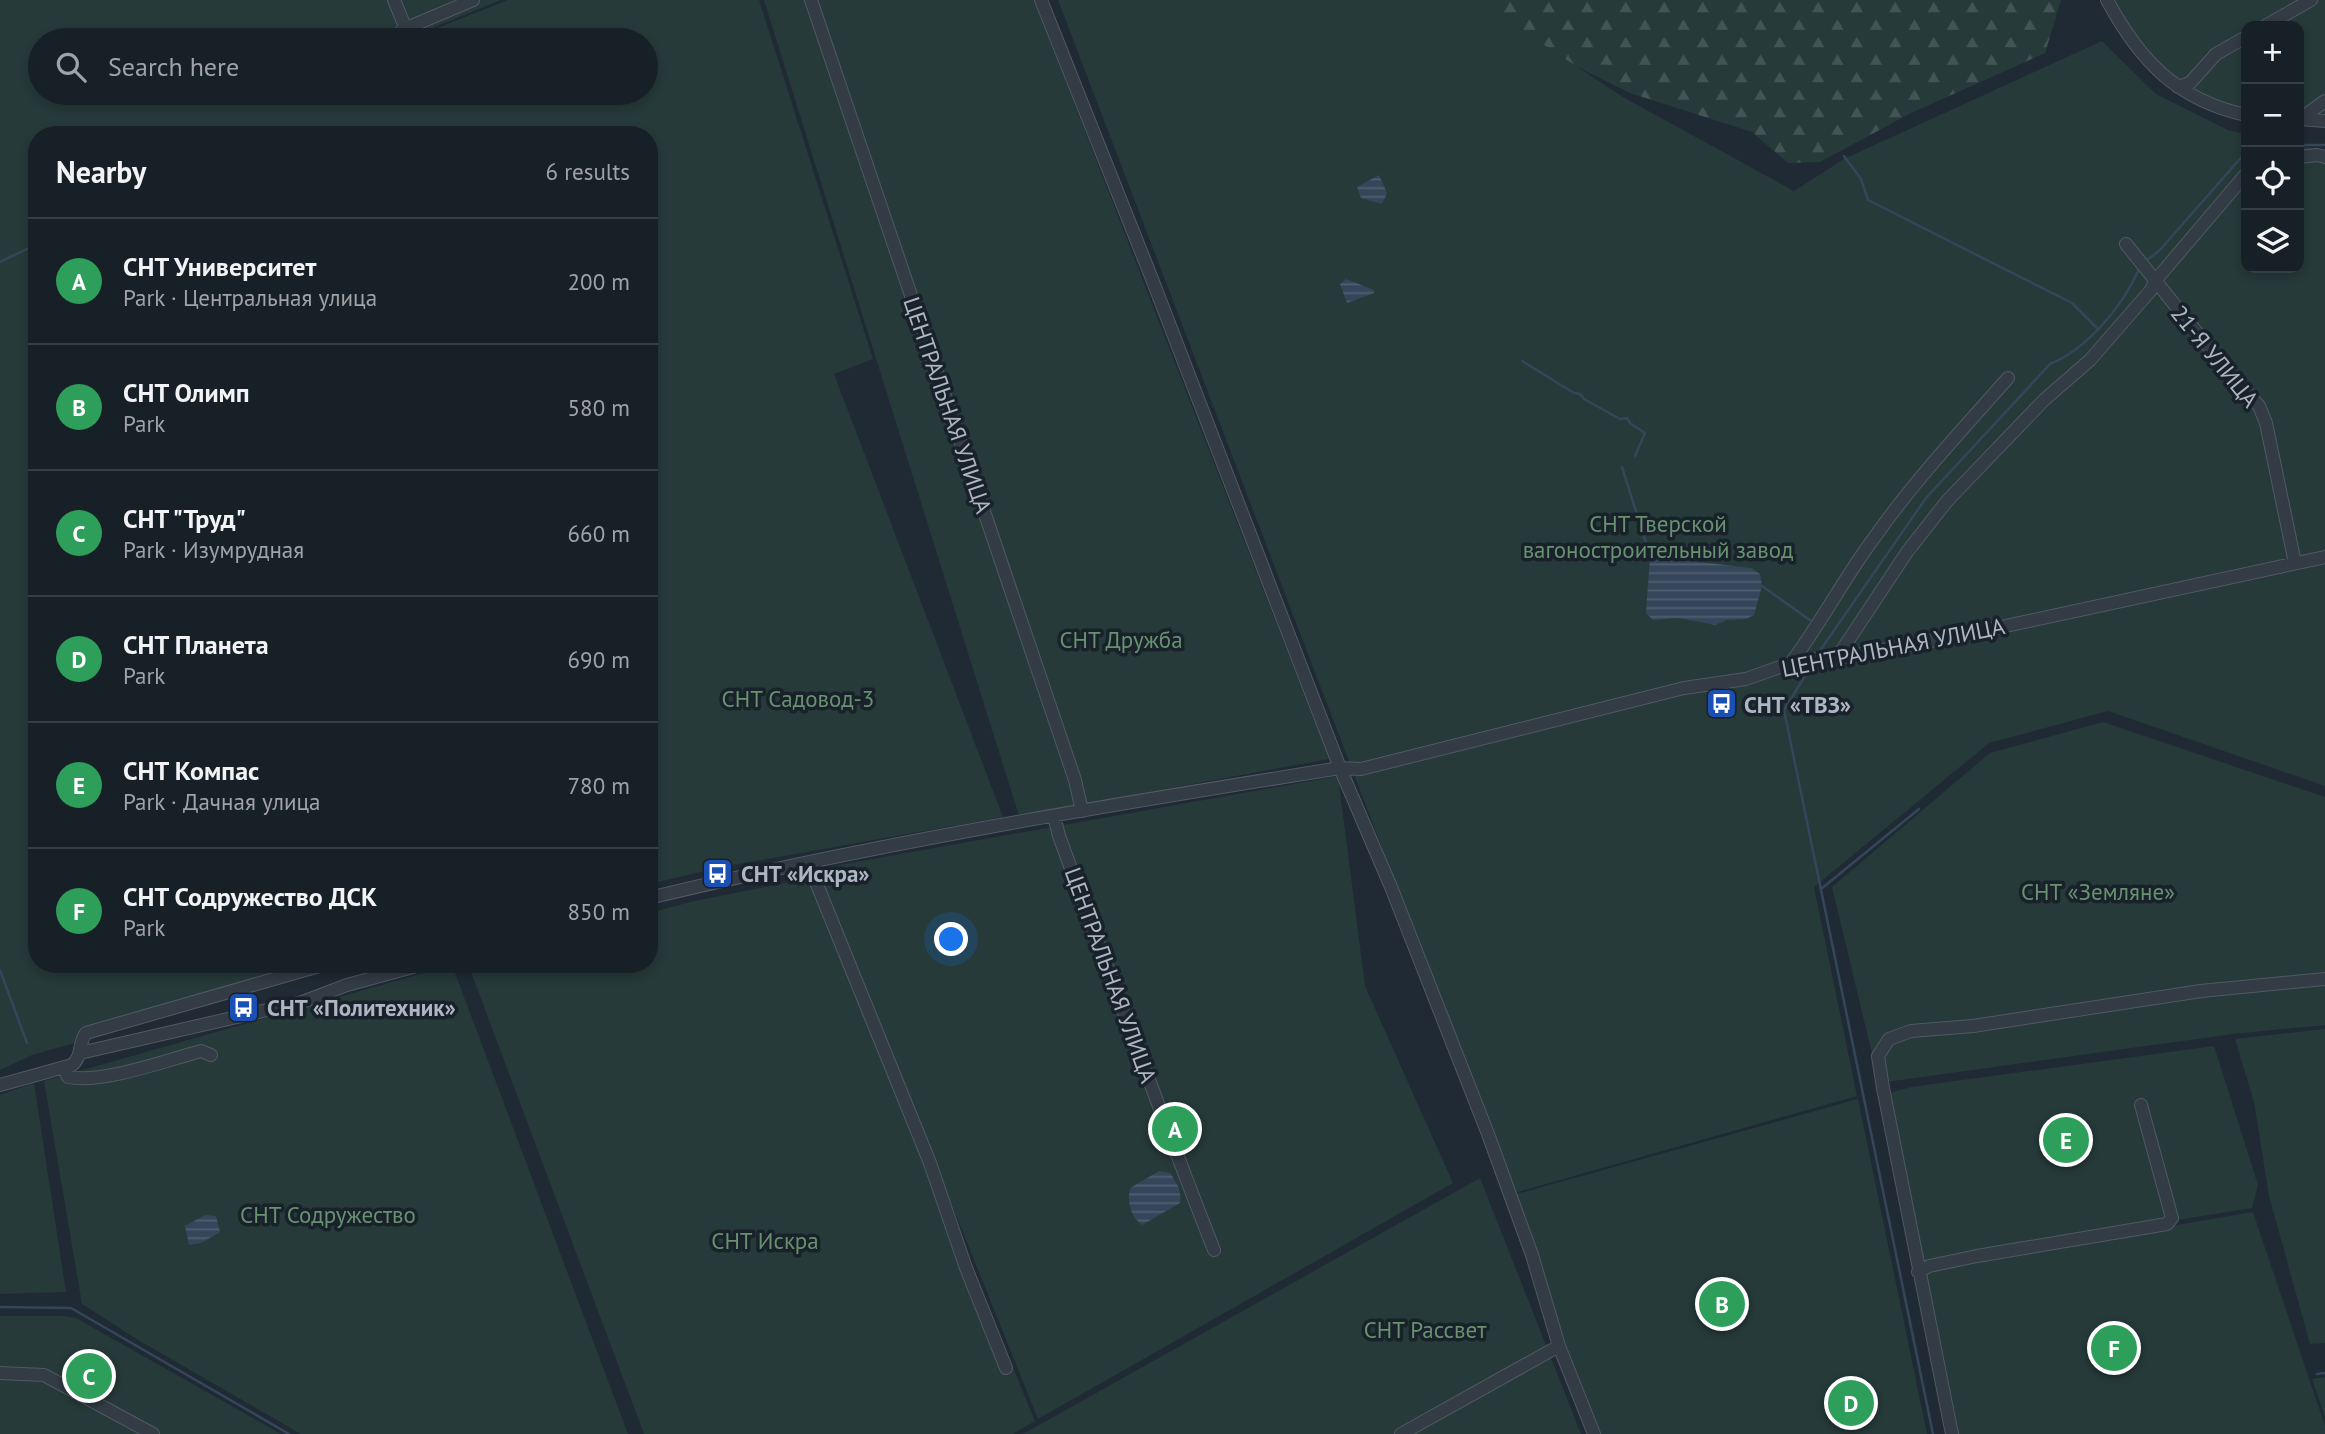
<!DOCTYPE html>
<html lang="en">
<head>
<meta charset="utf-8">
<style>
  body { margin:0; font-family:"PT Sans",sans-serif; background:#252d33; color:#f1f3f6 }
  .controls { position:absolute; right:21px; top:21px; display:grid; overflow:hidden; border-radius:14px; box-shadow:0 4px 10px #0003 }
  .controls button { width:63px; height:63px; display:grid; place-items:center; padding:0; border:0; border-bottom:2px solid #363e44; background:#182027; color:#f1f3f6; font:35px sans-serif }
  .you { position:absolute; left:952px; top:940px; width:24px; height:24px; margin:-18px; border:5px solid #fff; border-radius:50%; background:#1a73e8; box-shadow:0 0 0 10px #1a73e833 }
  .badge { display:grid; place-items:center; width:46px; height:46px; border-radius:50%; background:#0b8043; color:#fff; font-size:23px; font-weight:700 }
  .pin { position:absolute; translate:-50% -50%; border:4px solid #fff; box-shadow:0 2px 7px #0006 }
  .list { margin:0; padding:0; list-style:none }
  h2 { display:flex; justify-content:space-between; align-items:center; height:91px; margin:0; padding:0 28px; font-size:30px }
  h2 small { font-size:23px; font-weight:400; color:#9fa3a7 }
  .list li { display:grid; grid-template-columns:46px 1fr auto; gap:21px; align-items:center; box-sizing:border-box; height:126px; padding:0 28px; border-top:2px solid #363e44 }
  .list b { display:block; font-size:26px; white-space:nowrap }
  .list p { margin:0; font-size:23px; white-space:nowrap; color:#9fa3a7 }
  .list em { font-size:23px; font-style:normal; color:#9fa3a7 }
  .icon { flex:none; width:38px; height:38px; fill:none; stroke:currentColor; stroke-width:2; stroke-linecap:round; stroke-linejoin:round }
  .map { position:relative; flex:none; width:2325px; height:1434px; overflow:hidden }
  .search { position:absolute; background:#182027; box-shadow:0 4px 10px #0003; left:28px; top:28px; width:630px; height:77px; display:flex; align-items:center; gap:18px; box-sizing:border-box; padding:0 24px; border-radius:38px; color:#9fa3a7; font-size:26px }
  .panel { position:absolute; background:#182027; box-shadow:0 4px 10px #0003; left:28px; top:126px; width:630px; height:847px; border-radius:28px }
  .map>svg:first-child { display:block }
</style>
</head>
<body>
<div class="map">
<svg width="2325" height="1434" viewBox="0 0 2325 1434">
  <defs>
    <pattern id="forest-firs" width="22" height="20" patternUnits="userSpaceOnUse" patternTransform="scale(1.75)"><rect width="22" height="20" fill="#263a39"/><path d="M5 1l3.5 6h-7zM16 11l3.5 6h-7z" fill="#435454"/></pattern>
    <pattern id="water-rules" width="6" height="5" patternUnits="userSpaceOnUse" patternTransform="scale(1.75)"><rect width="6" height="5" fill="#35465b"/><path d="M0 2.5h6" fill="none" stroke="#505e71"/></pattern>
  </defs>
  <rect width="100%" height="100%" fill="#202a34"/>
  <path fill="url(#forest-firs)" d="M1472,0H2061L2045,53L1911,113L1820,162L1788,163L1752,132L1630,93L1517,37Z"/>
  <path fill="#263a39" d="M0,0H501L410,37L411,40H40V93H646V40H413L412,38L508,0H759L873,359L834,374L1003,817L722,867L649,884V135H37V964H353L32,1055L0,1070Z
    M764,0H1034L1329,759L1019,816Z
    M1058,0H1476L1623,97L1794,191L1844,159L2102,41L2156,94L2228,130L2246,134V268H2299V145L2325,151V786L2108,711L1989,743L1814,887L1857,1096L1514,1193Z
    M2111,0H2325V115L2299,114V26H2246V111L2169,81L2143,54Z
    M2103,722L2325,797V1025L2233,1034L1879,1083L1832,887L1990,753Z
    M1338,776L1365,986L1453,1183L1038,1419L817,869Z
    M811,878L1035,1421L1013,1434H644L468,964H649V913L694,901Z
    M452,965L628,1434H301L138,1340L82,1304L44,1081Z
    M2325,1029V1343L2310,1344L2269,1196L2254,1102L2235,1039Z
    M2214,1046L2258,1185L2252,1208L1912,1263L1878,1096L1911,1087Z
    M34,1083L66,1292L0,1294V1095Z
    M1858,1099L1927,1434H1588L1506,1197Z
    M1480,1178L1581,1434H1023Z
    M2253,1212L2325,1426V1434H1949L1913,1270Z
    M0,1316H64L76,1318L281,1434H0Z
    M2325,1377V1417L2312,1379Z"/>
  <path fill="url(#water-rules)" d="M1379,175L1387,193L1382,204L1361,198L1357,187Z
    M1346,279L1374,290V293L1347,303L1340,284Z
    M1650,556L1751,568L1760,574L1762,586L1754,615L1746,619L1727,620L1715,625L1678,618L1653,620L1646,613Z
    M1159,1171L1170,1173C1177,1183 1182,1191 1180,1203L1142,1225C1130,1216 1127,1201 1130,1188Z
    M205,1215L216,1216L220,1232L201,1243L189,1245L185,1226Z"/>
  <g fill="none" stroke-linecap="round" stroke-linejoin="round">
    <path stroke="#35465b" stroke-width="2.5" d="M2299,145H2325
      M1844,156L1861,179L1868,200L2072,303L2097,328
      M2147,260L2159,251L2246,152
      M0,262L37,244
      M1522,361L1574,393L1580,394L1584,399L1620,419L1627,418L1630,423L1645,433L1635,456
      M1622,467L1650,556
      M1762,586L1814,623
      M1819,652L1926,498L2050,364C2087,349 2123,306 2139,269
      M1810,668L1784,710L1933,1434
      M1821,889L1919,809
      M0,970L27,1043
      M0,1307L71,1308L289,1434
      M2317,1374L2325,1373"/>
    <defs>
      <path id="minor" d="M394,0L406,29L402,30L473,0
        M811,0L1075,780L1082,811
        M1041,0L1152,279L1340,768L1391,887L1488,1134L1532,1255L1559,1346L1594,1434
        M2107,0C2140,61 2177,100 2246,115
        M2265,26L2311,0
        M2178,87L2190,83L2216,54L2246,37
        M2299,119L2325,121
        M2300,119L2325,101
        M2299,157L2317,155L2325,157
        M2126,244L2231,375L2259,406L2266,423L2295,563
        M1836,659L1907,552L1947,501L2044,400L2090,360L2151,290L2155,281L2246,174
        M1791,663C1821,623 1844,578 1874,538C1914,481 1962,430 2008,378
        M1054,816L1059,836C1110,974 1160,1113 1214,1250
        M815,861L816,882L930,1163L966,1268L1006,1368
        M649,898C877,843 1109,805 1340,768L1361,769L1684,688L1746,679L1791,663L1815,659H1836L1978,632L2325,557
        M80,1053L302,1002L347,985L424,964
        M64,1067L68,1077C102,1084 167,1060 201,1051L211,1055
        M0,1085L72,1065C83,1056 78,1043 86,1033L326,964
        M1918,1272L1929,1266L1977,1256L2167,1224L2172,1218L2141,1105
        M0,1373L44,1375L153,1434
        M1401,1434L1559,1346
        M1952,1434L1883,1088L1878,1056L1889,1039L1911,1031L1973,1026L2201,991L2325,979"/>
    </defs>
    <use href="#minor" stroke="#515963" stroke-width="14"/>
    <use href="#minor" stroke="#333b45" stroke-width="12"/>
  </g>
  <defs>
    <symbol id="bus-square" viewBox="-11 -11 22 22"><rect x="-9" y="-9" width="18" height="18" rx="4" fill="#1a4fb4" stroke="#19212a"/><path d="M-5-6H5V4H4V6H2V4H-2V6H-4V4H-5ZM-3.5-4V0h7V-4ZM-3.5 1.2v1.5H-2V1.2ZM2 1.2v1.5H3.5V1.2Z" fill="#fff"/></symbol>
  </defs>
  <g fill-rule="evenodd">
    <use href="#bus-square" x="1704" y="686" width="35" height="35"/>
    <use href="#bus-square" x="700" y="856" width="35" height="35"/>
    <use href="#bus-square" x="226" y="990" width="35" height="35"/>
  </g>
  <g text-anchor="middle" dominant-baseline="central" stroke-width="7" stroke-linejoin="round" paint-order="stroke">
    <g font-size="23" fill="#adb6c2" stroke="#19212a">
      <text transform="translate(2215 356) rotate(51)">21-Я УЛИЦА</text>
      <text transform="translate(948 405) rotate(71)">ЦЕНТРАЛЬНАЯ УЛИЦА</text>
      <text transform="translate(1893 647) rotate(-11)">ЦЕНТРАЛЬНАЯ УЛИЦА</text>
      <text transform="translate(1111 975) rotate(70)">ЦЕНТРАЛЬНАЯ УЛИЦА</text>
    </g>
    <g font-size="23" fill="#67916f" stroke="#19212a">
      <text x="1658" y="523">СНТ Тверской<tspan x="1658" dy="26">вагоностроительный завод</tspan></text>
      <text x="1121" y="639">СНТ Дружба</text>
      <text x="798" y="698">СНТ Садовод-3</text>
      <text x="2098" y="891">СНТ «Земляне»</text>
      <text x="328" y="1214">СНТ Содружество</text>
      <text x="765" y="1240">СНТ Искра</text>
      <text x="1425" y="1329">СНТ Рассвет</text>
    </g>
    <g font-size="23" font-weight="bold" fill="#adb6c2" stroke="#19212a" text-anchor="start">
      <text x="1744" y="704">СНТ «ТВЗ»</text>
      <text x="741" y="873">СНТ «Искра»</text>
      <text x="267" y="1007">СНТ «Политехник»</text>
    </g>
  </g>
</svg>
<div class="controls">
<button>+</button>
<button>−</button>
<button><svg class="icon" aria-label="locate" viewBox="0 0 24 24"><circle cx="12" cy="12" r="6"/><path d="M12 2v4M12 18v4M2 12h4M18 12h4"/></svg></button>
<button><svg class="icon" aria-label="layers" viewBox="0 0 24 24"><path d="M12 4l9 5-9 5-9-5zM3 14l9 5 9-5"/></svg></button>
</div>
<div class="you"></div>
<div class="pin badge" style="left:1175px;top:1129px;background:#2e9e5b">A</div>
<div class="pin badge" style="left:1722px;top:1304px;background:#2e9e5b">B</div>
<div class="pin badge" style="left:89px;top:1376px;background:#2e9e5b">C</div>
<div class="pin badge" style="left:1851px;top:1403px;background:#2e9e5b">D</div>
<div class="pin badge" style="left:2066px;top:1140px;background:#2e9e5b">E</div>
<div class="pin badge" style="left:2114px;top:1348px;background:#2e9e5b">F</div>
<div class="search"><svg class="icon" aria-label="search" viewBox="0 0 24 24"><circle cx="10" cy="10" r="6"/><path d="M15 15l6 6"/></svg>Search here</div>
<section class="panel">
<h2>Nearby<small>6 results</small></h2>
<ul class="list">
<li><span class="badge" style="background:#2e9e5b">A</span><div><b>СНТ Университет</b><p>Park · Центральная улица</p></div><em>200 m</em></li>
<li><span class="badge" style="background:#2e9e5b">B</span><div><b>СНТ Олимп</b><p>Park</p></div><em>580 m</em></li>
<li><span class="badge" style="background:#2e9e5b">C</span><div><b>СНТ &quot;Труд&quot;</b><p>Park · Изумрудная</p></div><em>660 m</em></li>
<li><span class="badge" style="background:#2e9e5b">D</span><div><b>СНТ Планета</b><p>Park</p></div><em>690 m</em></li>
<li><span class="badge" style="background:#2e9e5b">E</span><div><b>СНТ Компас</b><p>Park · Дачная улица</p></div><em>780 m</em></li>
<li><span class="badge" style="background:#2e9e5b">F</span><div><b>СНТ Содружество ДСК</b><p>Park</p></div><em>850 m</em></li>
</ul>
</section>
</div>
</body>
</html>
